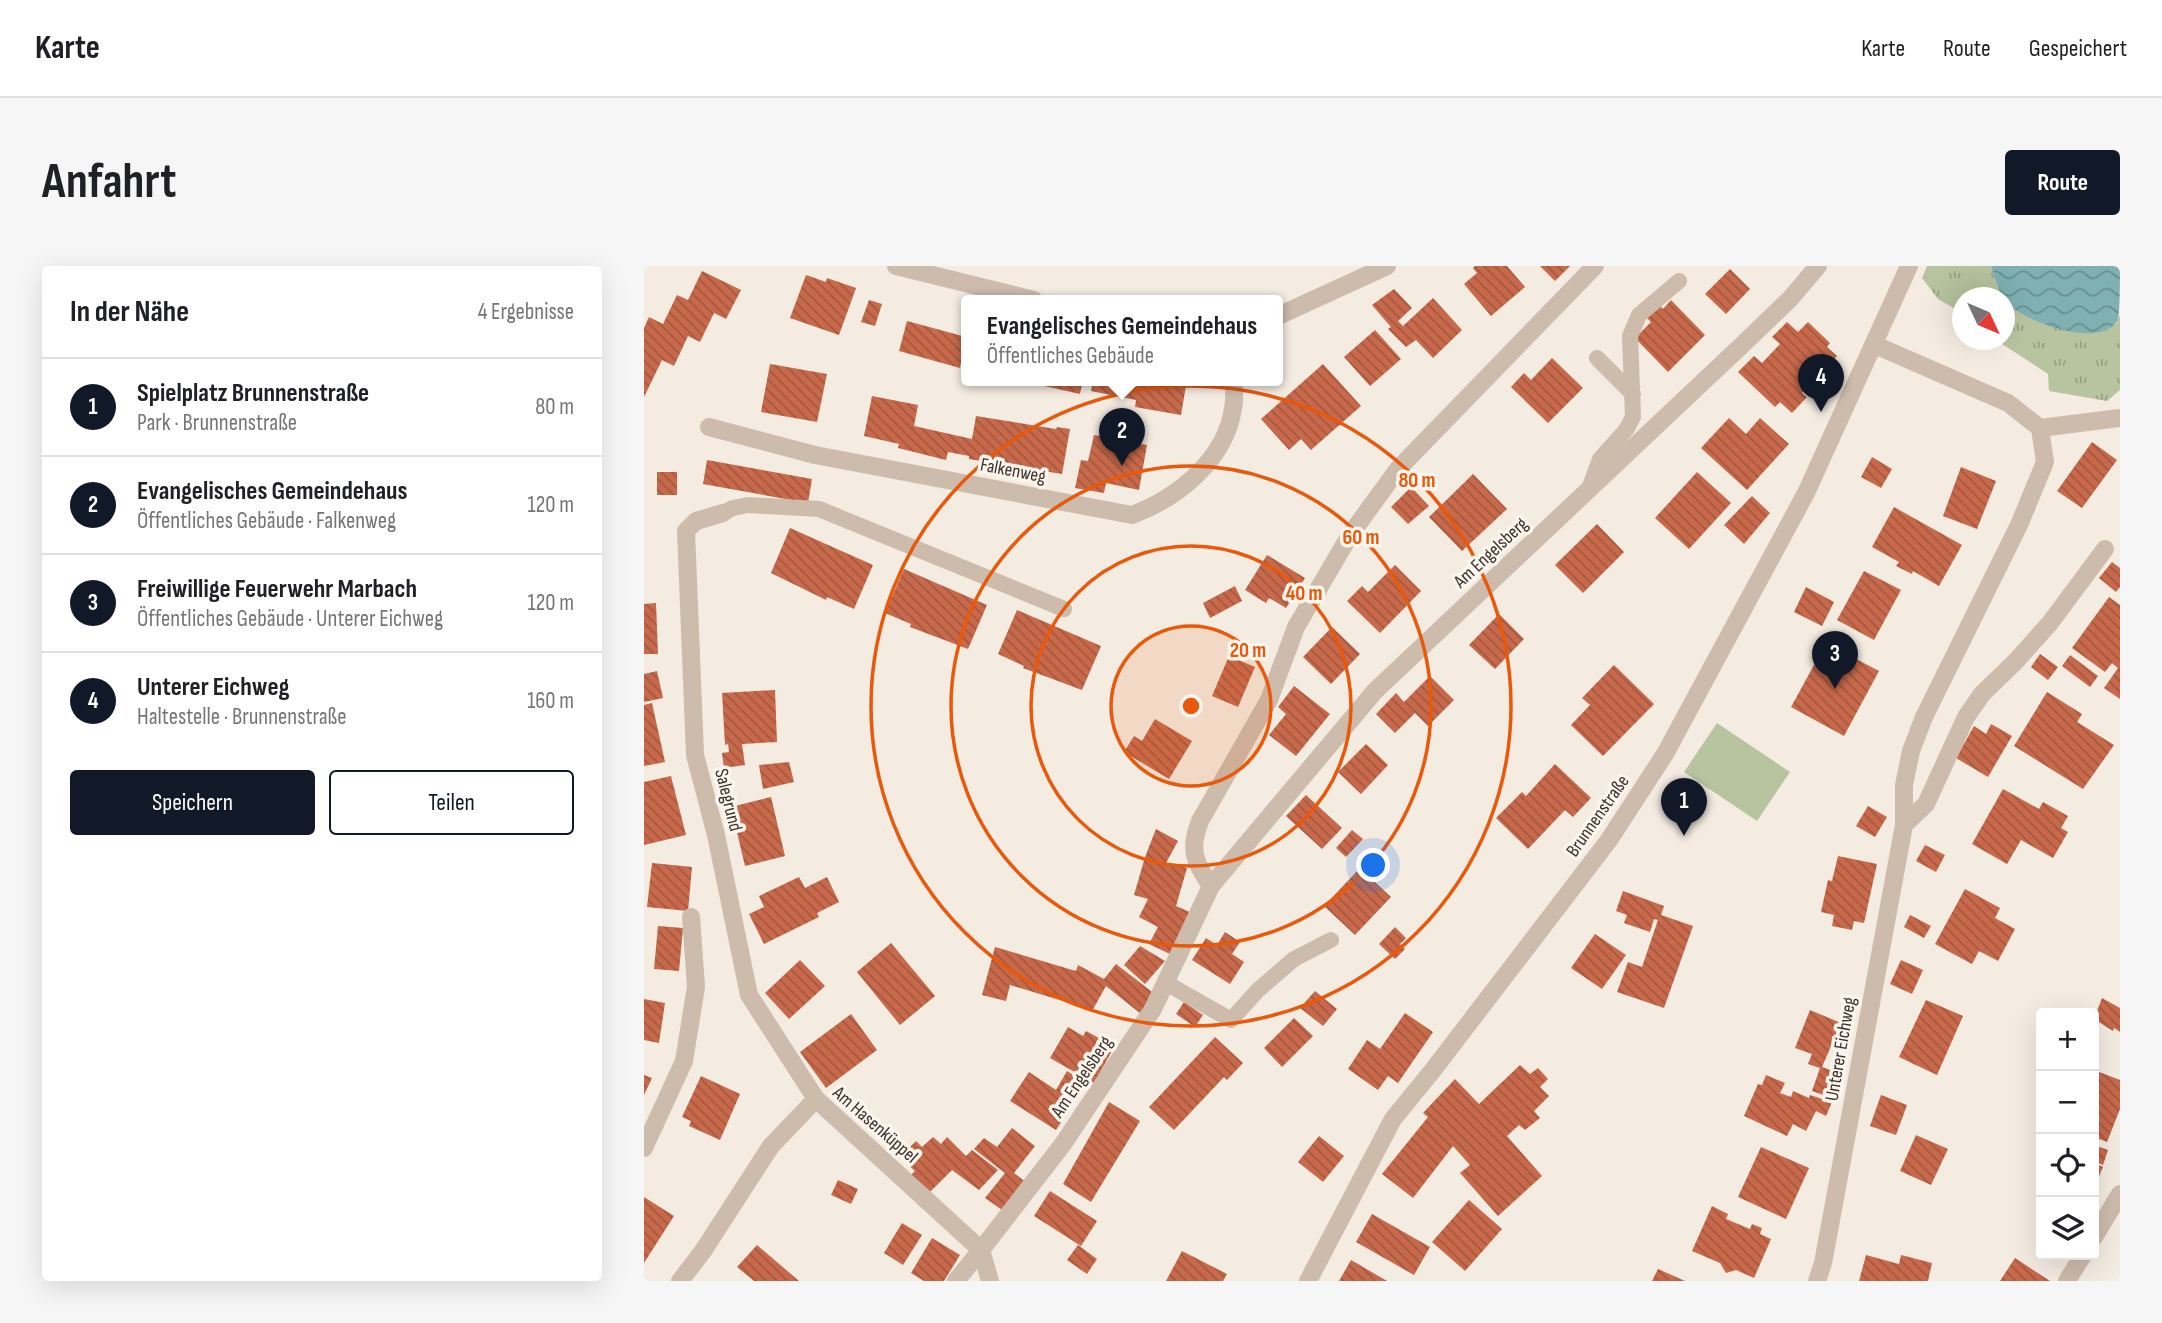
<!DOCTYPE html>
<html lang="de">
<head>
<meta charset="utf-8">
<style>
  body { margin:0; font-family:"Sofia Sans Condensed",sans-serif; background:#f6f6f6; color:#202124 }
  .controls { position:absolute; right:21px; bottom:21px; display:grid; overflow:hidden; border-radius:7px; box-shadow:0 7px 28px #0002 }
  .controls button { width:63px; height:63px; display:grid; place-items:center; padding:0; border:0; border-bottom:2px solid #e0e0e0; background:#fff; color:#202124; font:35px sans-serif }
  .compass { position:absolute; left:1308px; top:21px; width:63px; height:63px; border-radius:50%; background:#fff; box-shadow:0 7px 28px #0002; rotate:134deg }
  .you { position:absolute; left:730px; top:600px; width:24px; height:24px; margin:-18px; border:5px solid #fff; border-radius:50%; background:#1a73e8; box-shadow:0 0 0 10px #1a73e833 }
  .badge { display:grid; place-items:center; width:46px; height:46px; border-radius:50%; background:#111827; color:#fff; font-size:23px; font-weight:700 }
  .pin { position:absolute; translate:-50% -58px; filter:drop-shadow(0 2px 4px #0008) }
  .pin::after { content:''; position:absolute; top:37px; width:24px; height:21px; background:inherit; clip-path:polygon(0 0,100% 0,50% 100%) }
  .popup { position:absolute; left:317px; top:29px; width:322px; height:91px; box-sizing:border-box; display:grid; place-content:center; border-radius:7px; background:#fff; filter:drop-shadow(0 2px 5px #0005); font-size:23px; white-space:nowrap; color:#757577 }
  .popup b { font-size:26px; color:#202124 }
  .popup::after { content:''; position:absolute; left:50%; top:100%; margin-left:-14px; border:14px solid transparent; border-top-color:#fff }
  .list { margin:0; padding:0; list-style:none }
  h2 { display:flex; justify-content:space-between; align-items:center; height:91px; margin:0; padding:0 28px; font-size:30px }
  h2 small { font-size:23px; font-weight:400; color:#757577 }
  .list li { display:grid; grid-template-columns:46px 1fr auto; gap:21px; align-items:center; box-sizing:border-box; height:98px; padding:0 28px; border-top:2px solid #e0e0e0 }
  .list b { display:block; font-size:26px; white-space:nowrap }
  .list p { margin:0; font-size:23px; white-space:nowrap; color:#757577 }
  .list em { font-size:23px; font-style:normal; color:#757577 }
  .actions { display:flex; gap:14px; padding:21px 28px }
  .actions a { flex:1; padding:16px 0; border:2px solid #111827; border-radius:7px; text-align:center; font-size:24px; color:#111827 }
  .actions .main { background:#111827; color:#fff }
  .icon { flex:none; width:38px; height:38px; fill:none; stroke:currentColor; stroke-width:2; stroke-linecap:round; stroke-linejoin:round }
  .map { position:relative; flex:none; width:1476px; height:1015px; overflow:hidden; border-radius:7px }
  header { display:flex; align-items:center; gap:42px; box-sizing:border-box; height:98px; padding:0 35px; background:#fff; border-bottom:2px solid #e0e0e0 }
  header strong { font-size:33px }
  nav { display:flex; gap:38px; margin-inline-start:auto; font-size:24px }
  .intro { display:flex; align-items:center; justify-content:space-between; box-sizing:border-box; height:168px; padding:0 42px }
  h1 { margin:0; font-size:49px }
  .button { padding:18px 32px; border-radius:7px; background:#111827; color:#fff; font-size:24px; font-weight:700 }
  main { display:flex; gap:42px; padding:0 42px }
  aside { flex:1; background:#fff; border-radius:7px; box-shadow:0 7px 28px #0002 }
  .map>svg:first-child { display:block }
</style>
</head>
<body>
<header>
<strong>Karte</strong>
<nav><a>Karte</a><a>Route</a><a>Gespeichert</a></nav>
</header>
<div class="intro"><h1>Anfahrt</h1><a class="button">Route</a></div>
<main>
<aside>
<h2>In der Nähe<small>4 Ergebnisse</small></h2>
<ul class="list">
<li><span class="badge">1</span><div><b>Spielplatz Brunnenstraße</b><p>Park · Brunnenstraße</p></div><em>80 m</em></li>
<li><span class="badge">2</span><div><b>Evangelisches Gemeindehaus</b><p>Öffentliches Gebäude · Falkenweg</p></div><em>120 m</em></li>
<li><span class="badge">3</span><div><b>Freiwillige Feuerwehr Marbach</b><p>Öffentliches Gebäude · Unterer Eichweg</p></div><em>120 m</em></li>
<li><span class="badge">4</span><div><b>Unterer Eichweg</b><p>Haltestelle · Brunnenstraße</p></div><em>160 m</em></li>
</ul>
<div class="actions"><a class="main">Speichern</a><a>Teilen</a></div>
</aside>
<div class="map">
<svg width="1476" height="1015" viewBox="0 0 1476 1015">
  <defs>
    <pattern id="grass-tufts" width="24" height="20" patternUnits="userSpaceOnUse" patternTransform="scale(1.75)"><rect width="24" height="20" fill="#b8c4a0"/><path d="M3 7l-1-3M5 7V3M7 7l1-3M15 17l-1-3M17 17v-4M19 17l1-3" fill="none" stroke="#97a083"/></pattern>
    <pattern id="water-waves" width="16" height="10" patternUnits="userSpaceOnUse" patternTransform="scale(1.75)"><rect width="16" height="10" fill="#7fb0b2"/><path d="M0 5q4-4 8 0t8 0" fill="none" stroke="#699091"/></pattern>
    <pattern id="building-back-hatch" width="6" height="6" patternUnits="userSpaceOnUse" patternTransform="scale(1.75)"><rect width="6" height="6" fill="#c8694b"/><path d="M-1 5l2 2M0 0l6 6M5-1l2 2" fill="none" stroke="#a4573f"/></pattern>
  </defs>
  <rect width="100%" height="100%" fill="#f4ebe1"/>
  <path fill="url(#grass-tufts)" d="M1283,0H1347L1353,20L1360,32H1318V47L1294,33L1278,12Z
    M1360,32L1364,38L1472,58L1476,49V124L1463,135L1405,125L1404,108L1352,74H1360Z"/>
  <path fill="#b8c4a0" d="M1073,457L1146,506L1113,555L1040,506Z"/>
  <path fill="url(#water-waves)" d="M1347,0H1476C1476,13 1476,43 1474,54C1457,84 1384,56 1365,39C1355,30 1351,13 1347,0Z"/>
  <path fill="url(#building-back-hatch)" d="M831,0H863L881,21L847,50L820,18L833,7L829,2Z
    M896,0H926L911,15Z
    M1086,3L1106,23L1082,48L1061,28Z
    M58,5L97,24L82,53L70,47L56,76L44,70L30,100L18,94L0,131V62L5,51L19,58L33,29L44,34Z
    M162,9L182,16L183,12L212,22L195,69L146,52Z
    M750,23L768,42L754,55L759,60L789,32L818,64L789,92L772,74L762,81L744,63L747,61L728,39Z
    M225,34L238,38L231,60L217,56Z
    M1027,34L1061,69L1024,106L991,72L1007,56L1002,51L1014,38L1019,43Z
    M263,55L322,71L316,102L255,85Z
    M1143,56L1154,66L1164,56L1186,77L1183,81L1193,90L1158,127L1163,131L1148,147L1136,136L1131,141L1094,106L1110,90L1118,97L1136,78L1128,71Z
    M731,64L757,93L726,120L700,91Z
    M908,92L939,122L904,157L867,121L880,107L887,114Z
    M126,98L183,108L173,156L117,146Z
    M679,98L717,140L667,184L657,173L645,184L617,153Z
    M374,114H439L436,128Z
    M449,114H543L537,149L491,141L492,134L447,125Z
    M228,130L274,139L270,160L328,173L332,150L412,163L413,161L426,163L418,208L325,193V190L304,186L302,194L254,182L255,178L220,170Z
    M1085,152L1102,168L1116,152L1145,178L1103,224L1057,182Z
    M450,169L503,179L495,224L462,217L460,227L431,222L437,194L444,195Z
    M1448,176L1473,194L1438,242L1413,225Z
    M1228,191L1248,203L1237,222L1217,211Z
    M63,194L168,213L164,237L59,218Z
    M1317,201L1352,215L1333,263L1299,250Z
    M13,206H33V229H13Z
    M1053,206L1087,237L1045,283L1011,252Z
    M829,208L863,243L818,285L785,251Z
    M767,221L785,240L764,258L747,241Z
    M1108,230L1126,247L1100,278L1080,259Z
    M1250,241L1318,279L1295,320L1269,305L1268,308L1252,300L1255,296L1228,281Z
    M953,258L980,286L939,327L911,299Z
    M146,262L229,299L210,343L183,331L182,334L127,307Z
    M623,289L661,312L642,342L625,332L622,337L601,324Z
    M1468,296L1476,302V321L1472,326L1455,312Z
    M751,299L777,325L736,367L703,335L718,320L724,326Z
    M260,303L343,339L324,383L266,361L267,358L241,347Z
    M1220,305L1257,324L1230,374L1193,354Z
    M591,320L598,335L566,352L559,337Z
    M1162,321L1190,336L1178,360L1150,346Z
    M1465,331L1476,339V433L1460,422L1474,402L1468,397L1461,406L1428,382Z
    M12,337L14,388H0V338Z
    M373,344L457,380L438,424L379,402L380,400L354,388Z
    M855,348L880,373L851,403L825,379Z
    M688,361L716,388L687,418L659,391Z
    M1182,377L1235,405L1200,470L1147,441Z
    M1396,388L1414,401L1404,414L1387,401Z
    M1426,389L1454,410L1446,421L1418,400Z
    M585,390L611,401L594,441L568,430Z
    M970,399L1010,438L959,490L927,459L946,439L938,432Z
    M13,405L19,432L0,436V408Z
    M786,410L810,434L784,460L771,447L751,467L732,448L752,427L760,436Z
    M650,420L686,448L652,490L625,469L642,448L634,441Z
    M131,424L133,476L98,478L101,499L80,502L78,487L85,486L84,478L81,479L78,427Z
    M1403,426L1438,448L1433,456L1470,479L1439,523L1370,480Z
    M8,437L21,496L0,500V439Z
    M511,453L548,475L525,513L480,486L490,470L498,475Z
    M1347,458L1368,470L1344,511L1312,492L1330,460L1342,468Z
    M722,478L744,499L717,528L694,506Z
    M145,496L150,516L119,523L115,499Z
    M911,498L947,532L929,551L921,544L884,583L852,552L878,526L882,530Z
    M27,510L42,569L0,579V516Z
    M1359,523L1395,543L1399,536L1424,550L1417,562L1424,566L1409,592L1377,574L1363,598L1328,578Z
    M662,529L698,562L678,583L642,550Z
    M127,531L141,590L101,600L87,541Z
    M1224,540L1243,551L1231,571L1212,560Z
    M512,563L534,575L522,597L543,602L532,640L548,647L526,688L505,678L514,661L495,651L504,633L490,629L501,591Z
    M708,564L719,573L702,591L692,582Z
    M1281,579L1301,589L1292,606L1272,595Z
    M1194,590L1233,598L1220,657L1210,655L1208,664L1188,660L1190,649L1177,646L1184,614L1188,615Z
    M8,597L48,601L44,645L3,641Z
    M716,602L747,631L711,669L680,640Z
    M155,611L161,622L183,611L195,636L173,647L175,651L120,678L105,648L120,641L115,630Z
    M1321,623L1356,642L1351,652L1371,663L1354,695L1335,685L1328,698L1291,678Z
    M979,625L1020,640L1017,649L1049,660L1020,742L973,726L984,696L998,701L1014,654L1010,653L1006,666L980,657L983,649L972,645Z
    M1266,649L1287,660L1280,672L1260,661Z
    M14,660L39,662L35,705L10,703Z
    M751,661L762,672L756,678L761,683L751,693L735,678Z
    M581,666L596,676L588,688L600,696L586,718L548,694L562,672L573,679Z
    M951,668L982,689L958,723L927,702Z
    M247,677L291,730L256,759L213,706Z
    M496,680L521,695L501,718L480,699Z
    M351,681L432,705L434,699L460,713L472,698L512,729L497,748L462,720L448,745L423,734L422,736L366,719L362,735L338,729Z
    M156,694L181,720L145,753L121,727Z
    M1257,694L1279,704L1268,728L1246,718Z
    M671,725L693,743L679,760L656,742Z
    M1458,732L1476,742V766L1470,762L1469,765L1450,753Z
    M0,733L21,737L15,777L0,774Z
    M1282,734L1319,750L1293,809L1255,791Z
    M540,736L559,749L551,761L532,748Z
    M1166,744L1197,757L1178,801L1200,809L1191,833L1168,825L1176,802L1164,798L1168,788L1151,782Z
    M761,747L789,766L754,817L744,810L734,824L704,803L723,774L736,783Z
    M207,748L233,784L182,822L156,786Z
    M650,752L669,770L638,801L620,782Z
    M424,761L439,770L442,765L455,772L452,776L468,785L450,817L406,792Z
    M571,771L599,797L583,814L580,811L530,864L505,841Z
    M876,799L886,808L894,802L904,813L896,821L905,830L890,845L896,852L881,864L875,859L863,870L898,910L854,950L816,907L826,899L809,880L769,932L738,908L784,851L779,847L811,813L835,838Z
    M1450,804L1476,814V843L1463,876L1450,871Z
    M423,805L442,817L412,864L366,835L385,806L412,824Z
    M0,809L8,812L0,829Z
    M1122,809L1141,817L1136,827L1147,831L1149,825L1165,832L1166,829L1188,836L1182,850L1172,845L1162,865L1149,858L1143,870L1100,850L1114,818L1118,819Z
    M57,810L96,828L76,874L45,860L47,855L38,851Z
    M1237,829L1263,839L1252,869L1226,860Z
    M465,836L496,855L447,936L419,918Z
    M368,862L391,880L370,907L383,917L361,946L341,932L361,907L330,883L340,872L353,881Z
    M1272,869L1304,883L1287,919L1256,905Z
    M675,870L700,890L679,916L654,896Z
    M289,871L297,878L303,871L322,890L328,884L354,904L335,924L308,904L282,930L264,912L271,905L256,891L272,875L278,881Z
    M1450,879L1464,884L1459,899L1450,895Z
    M1117,881L1165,902L1142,953L1094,931Z
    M1450,897L1459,901L1450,922Z
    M194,914L214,923L207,938L187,929Z
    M406,925L453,955L437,980L390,950Z
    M0,931L30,950L0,997Z
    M825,934L858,963L821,1005L788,976Z
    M1068,940L1084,948L1082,953L1106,963L1108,958L1118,962L1116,968L1127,973L1110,1012L1092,1004L1082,1007L1076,997L1048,985Z
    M728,948L786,981L770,1009L712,976Z
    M258,957L278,969L259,999L240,987Z
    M288,972L316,989L300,1015H280L267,1007Z
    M113,979L155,1015H110L93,1001Z
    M434,979L453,993L443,1008L423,994Z
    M538,985L583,1008L579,1015H522Z
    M1222,989L1255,998L1257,989L1288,997L1284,1015H1215Z
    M1371,992L1406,1015H1356Z
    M707,994L743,1015H695Z
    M1014,1003L1041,1015H1008Z"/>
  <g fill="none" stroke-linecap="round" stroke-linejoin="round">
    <path stroke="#cdbbac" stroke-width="16" d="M953,92L989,128
      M945,223L956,193L982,164L989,151L986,70L995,49L1035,15
      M79,247L89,242L104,239L175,243L420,343
      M522,717L587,754L614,724L650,693L687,674"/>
    <path stroke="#cdbbac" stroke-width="18" d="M252,0L390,34
      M634,50L743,0
      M65,161L171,189L488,249C534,232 582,193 589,142C591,133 590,123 590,114
      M1396,162L1476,152
      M79,247L52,255L42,265L51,489L72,569L105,729L172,833L337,984L312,1015
      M1260,559L1282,538L1322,451L1338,428L1372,395L1406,357L1461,283
      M567,620C550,596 545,583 556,555L625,434L652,361L706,269L754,203L951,0
      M0,882L40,795L52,721L47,651
      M1450,971L1476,928
      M36,1015L59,985L127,880L172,833
      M346,1015L337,984L419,878L509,743L567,620L731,425L1097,80L1146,33L1174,0
      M664,1015L749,853L789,804L965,574L1021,488L1162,227L1265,0
      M1173,1015L1179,997L1260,559V519L1267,485L1280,451L1375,259L1401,196L1396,162L1364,137L1231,79
      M1423,1015L1439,989"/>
  </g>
  <circle cx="547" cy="440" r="80" fill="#e8590c" fill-opacity=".12"/>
  <g fill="none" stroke="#e8590c" stroke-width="3.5">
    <circle cx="547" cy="440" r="80"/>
    <circle cx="547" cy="440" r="160"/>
    <circle cx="547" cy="440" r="240"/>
    <circle cx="547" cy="440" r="320"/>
  </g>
  <g text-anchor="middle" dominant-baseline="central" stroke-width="7" stroke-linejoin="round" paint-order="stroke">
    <g font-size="19" fill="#3b302b" stroke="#fbf5ee">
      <text transform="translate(369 205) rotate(11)">Falkenweg</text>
      <text transform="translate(847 287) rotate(-43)">Am Engelsberg</text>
      <text transform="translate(84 534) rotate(76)">Salegrund</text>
      <text transform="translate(954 550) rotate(-55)">Brunnenstraße</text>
      <text transform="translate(1197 783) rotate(-80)">Unterer Eichweg</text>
      <text transform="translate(438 811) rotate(-56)">Am Engelsberg</text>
      <text transform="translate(231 859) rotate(41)">Am Hasenküppel</text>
    </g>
  </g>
  <circle cx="547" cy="440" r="10" fill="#e8590c" stroke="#fbf5ee" stroke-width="3.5"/>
  <g font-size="21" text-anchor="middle" font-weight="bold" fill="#e8590c" stroke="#fbf5ee" stroke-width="7" stroke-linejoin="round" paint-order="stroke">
    <text x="773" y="221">80 m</text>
    <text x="717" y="278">60 m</text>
    <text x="660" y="334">40 m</text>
    <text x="604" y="391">20 m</text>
  </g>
</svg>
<div class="controls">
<button>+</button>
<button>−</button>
<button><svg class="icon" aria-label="locate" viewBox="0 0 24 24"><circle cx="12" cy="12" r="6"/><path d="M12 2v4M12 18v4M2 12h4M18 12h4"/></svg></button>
<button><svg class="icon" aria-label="layers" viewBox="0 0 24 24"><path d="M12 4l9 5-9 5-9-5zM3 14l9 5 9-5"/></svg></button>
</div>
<svg class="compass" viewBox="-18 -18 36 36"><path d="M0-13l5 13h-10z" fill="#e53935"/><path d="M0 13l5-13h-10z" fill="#757577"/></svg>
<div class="you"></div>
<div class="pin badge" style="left:1040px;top:570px">1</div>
<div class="pin badge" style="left:478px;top:200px">2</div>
<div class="popup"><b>Evangelisches Gemeindehaus</b>Öffentliches Gebäude</div>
<div class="pin badge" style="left:1191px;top:423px">3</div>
<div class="pin badge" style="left:1177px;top:146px">4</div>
</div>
</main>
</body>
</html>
